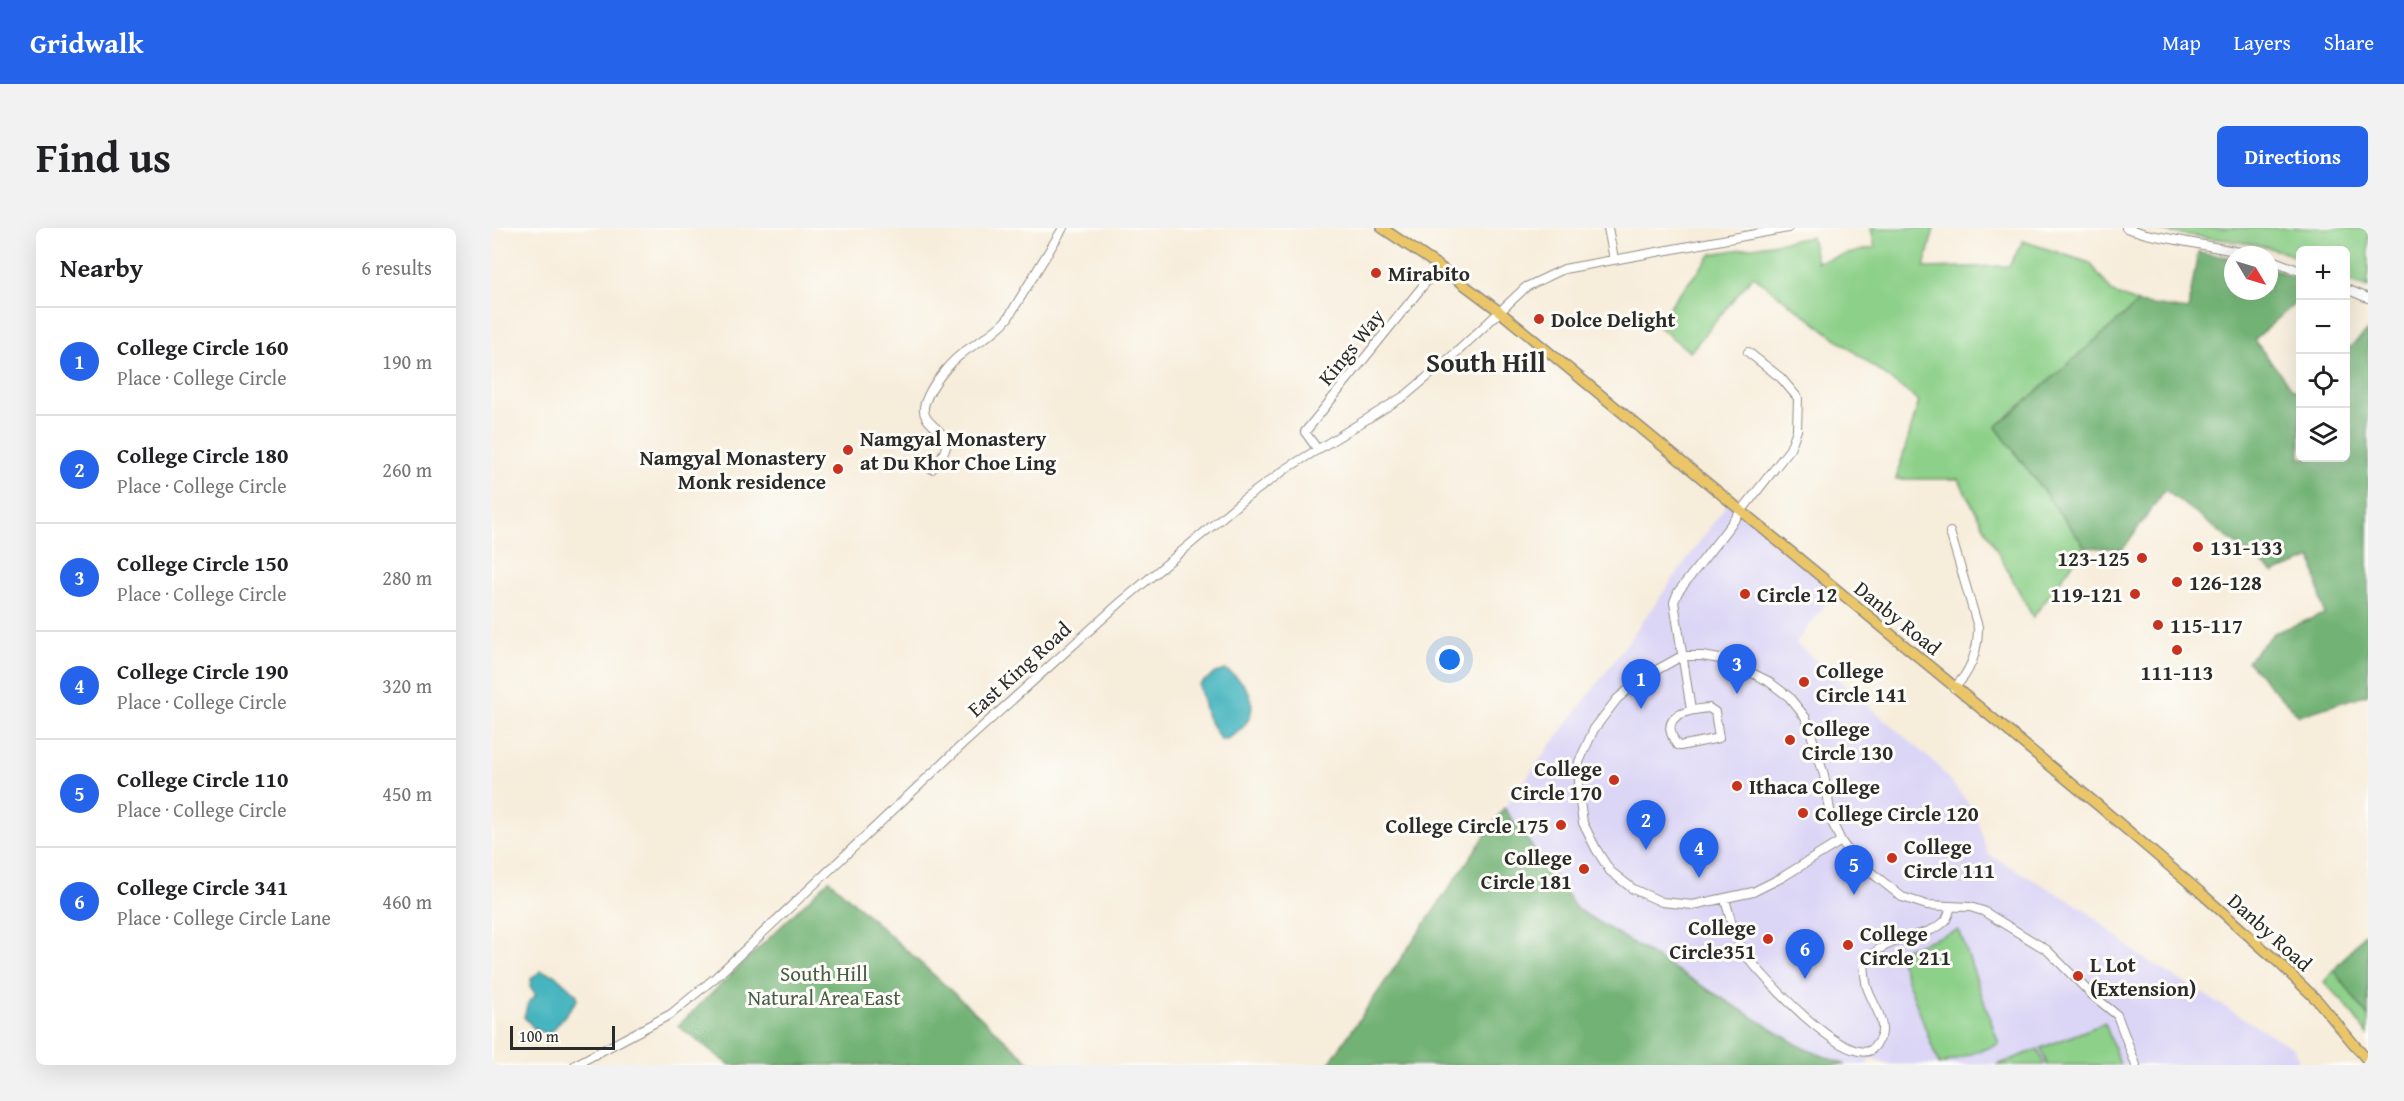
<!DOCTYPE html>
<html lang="en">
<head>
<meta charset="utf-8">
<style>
  body { margin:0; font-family:"Gentium Book Plus",serif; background:#f2f2f2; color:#202124 }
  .controls { position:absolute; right:18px; top:18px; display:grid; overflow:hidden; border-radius:9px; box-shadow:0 6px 24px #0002 }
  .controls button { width:54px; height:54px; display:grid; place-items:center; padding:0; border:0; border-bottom:2px solid #e0e0e0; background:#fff; color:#202124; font:30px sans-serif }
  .compass { position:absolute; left:1732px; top:18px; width:54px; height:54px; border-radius:50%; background:#fff; box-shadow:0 6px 24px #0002; rotate:128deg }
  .scale { position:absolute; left:18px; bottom:15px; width:105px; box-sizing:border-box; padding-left:6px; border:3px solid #2b2b2b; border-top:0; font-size:16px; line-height:21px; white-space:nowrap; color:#2b2b2b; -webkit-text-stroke:4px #fdfcf7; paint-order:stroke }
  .you { position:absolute; left:958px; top:432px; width:21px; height:21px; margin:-15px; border:4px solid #fff; border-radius:50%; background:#1a73e8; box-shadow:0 0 0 9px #1a73e833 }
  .badge { display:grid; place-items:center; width:39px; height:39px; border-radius:50%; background:#2563eb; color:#fff; font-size:20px; font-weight:700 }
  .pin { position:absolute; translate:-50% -50px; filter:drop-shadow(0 2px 3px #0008) }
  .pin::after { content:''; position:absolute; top:32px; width:21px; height:18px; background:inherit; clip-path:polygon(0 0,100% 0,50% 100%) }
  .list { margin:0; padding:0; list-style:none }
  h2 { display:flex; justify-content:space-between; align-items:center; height:78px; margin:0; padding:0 24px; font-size:26px }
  h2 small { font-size:20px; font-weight:400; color:#757577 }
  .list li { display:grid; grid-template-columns:39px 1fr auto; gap:18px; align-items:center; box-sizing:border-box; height:108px; padding:0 24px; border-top:2px solid #e0e0e0 }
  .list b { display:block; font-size:22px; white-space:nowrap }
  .list p { margin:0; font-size:20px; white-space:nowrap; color:#757577 }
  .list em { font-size:20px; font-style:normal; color:#757577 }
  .icon { flex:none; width:33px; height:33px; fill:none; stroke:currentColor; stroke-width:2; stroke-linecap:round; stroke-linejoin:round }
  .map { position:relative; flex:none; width:1876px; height:837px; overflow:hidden; border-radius:9px }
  header { display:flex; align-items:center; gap:36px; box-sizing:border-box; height:84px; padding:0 30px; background:#2563eb; color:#fff }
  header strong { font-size:28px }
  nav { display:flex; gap:33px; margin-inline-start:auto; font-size:21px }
  .intro { display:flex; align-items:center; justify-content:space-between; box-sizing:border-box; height:144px; padding:0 36px }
  h1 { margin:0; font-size:42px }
  .button { padding:15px 27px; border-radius:9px; background:#2563eb; color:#fff; font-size:21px; font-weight:700 }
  main { display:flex; gap:36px; padding:0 36px }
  aside { flex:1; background:#fff; border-radius:9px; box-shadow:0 6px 24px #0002 }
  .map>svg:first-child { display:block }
</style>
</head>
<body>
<header>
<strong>Gridwalk</strong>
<nav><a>Map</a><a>Layers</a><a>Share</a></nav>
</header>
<div class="intro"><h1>Find us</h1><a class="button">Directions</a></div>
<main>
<aside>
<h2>Nearby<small>6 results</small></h2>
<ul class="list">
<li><span class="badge">1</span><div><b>College Circle 160</b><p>Place · College Circle</p></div><em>190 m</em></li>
<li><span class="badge">2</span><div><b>College Circle 180</b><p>Place · College Circle</p></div><em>260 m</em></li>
<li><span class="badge">3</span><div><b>College Circle 150</b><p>Place · College Circle</p></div><em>280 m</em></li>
<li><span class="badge">4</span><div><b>College Circle 190</b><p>Place · College Circle</p></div><em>320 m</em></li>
<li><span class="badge">5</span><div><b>College Circle 110</b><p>Place · College Circle</p></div><em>450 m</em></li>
<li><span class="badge">6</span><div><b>College Circle 341</b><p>Place · College Circle Lane</p></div><em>460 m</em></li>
</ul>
</aside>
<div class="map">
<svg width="1876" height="837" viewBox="0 0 1876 837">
  <rect width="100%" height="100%" fill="#fdfcf7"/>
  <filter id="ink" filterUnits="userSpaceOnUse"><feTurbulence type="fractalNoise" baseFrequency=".0167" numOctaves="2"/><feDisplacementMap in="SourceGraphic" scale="12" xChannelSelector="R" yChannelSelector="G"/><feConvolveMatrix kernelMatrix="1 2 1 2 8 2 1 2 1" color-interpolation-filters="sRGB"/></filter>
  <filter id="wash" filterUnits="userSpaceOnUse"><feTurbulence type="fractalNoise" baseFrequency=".008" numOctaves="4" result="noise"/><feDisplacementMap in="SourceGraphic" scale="24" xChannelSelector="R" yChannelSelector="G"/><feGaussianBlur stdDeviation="1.35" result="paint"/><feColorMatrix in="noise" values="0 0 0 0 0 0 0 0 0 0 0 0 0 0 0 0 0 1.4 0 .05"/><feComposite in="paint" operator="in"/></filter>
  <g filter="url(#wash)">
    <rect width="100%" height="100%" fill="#f7eddb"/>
    <path fill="#dcd6f6" d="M1237,273L1344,363L1304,415L1445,537L1482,582L1496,626L1591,680L1648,728L1803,821L1808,837H1399L1380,830L1374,837H1354L1311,820L1085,681L1012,580L1122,433Z"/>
    <path fill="#8dd089" stroke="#5c7e5a" stroke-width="1.5" d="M1379,0H1442L1432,40L1517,38L1531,13L1598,35L1621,65L1646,75L1504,199L1593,319L1541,389L1466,251H1404L1427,173L1261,48L1198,124L1163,96L1220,26L1319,9L1325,34L1383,19Z
      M1657,0H1876V60L1854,52V22H1808V31C1762,9 1707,13 1657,0Z
      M1467,702L1507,816L1447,837L1405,724Z
      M1876,702V807L1852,775L1832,754Z
      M1613,795L1628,837H1555L1549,820Z
      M1546,821L1552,837H1505Z"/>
    <path fill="#72b275" stroke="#4e6e50" stroke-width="1.5" d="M1706,24L1741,30V63H1777V39L1808,52V71L1762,112L1802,163L1808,158V230H1854V122L1876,103V466L1807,488L1755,433L1782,405L1832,386L1820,330L1782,345L1673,262L1631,321L1593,319L1504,199L1646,75L1696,82Z
      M1012,580L1085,681L1311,820L1354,837H836Z
      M337,652L541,837H238L186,798Z
      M1876,702V789L1842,742Z"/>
    <path fill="#46b5bf" stroke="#387075" stroke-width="1.5" d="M734,442C759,457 771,482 746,504C740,508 736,512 729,512L715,489L707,457L723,445Z
      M49,743L63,747L85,767V772L61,802L55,806L43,801L32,789L36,775L44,767L38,758L39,751Z"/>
  </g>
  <g filter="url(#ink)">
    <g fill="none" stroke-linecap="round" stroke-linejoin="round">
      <defs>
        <path id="minor" d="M1116,0L1122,31
          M1634,0L1654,6L1763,27
          M1777,31L1808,43
          M1854,61L1876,70
          M826,222L813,204L947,38
          M440,241C444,235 451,228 453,222C461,201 425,198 433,175C439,157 457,135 472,124C487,113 505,104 516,90L571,0
          M1458,304L1486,399C1486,422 1479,444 1462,460
          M1217,480L1223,484L1227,510L1188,518L1185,517C1165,487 1195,482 1217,480Z
          M1199,482L1182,374L1186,364L1298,221L1305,202L1306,170L1289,150L1256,124
          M1349,613L1289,650L1261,664L1201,677L1170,674L1141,661L1118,643L1104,621L1091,595L1087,566V534L1102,501L1125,471L1150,450L1190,428H1210L1234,432L1276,453L1297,469L1314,490L1332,547L1340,594L1349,613L1361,630L1410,669L1435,677L1478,679L1491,683L1555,722L1599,766L1625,787L1644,837
          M1233,671C1238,690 1243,710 1254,727C1270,748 1351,837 1379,822C1384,818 1390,809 1390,803C1391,787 1379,773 1375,759C1373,752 1373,744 1372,736C1393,705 1435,713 1454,692C1456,688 1458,682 1459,678
          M83,837L179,786L224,749L470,517L629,374L751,272L794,241L914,167L966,123L1034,59L1072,41L1296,0"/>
        <path id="major" d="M890,0L947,38L1007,83L1607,578L1708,664L1787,735L1826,773L1876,833"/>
      </defs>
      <use href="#minor" stroke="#918c83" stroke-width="10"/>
      <use href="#major" stroke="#918c83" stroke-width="12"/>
      <use href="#minor" stroke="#fff" stroke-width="8"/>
      <use href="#major" stroke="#ebc669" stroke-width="9"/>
    </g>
  </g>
  <g fill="#c8321e" stroke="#fdfcf7" stroke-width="2">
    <circle cx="884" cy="45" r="6"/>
    <circle cx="1047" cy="91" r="6"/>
    <circle cx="356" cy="222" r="6"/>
    <circle cx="346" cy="241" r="6"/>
    <circle cx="1706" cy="319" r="6"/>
    <circle cx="1650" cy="330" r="6"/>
    <circle cx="1685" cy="354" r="6"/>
    <circle cx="1253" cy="366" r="6"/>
    <circle cx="1643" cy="366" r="6"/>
    <circle cx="1666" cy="397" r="6"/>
    <circle cx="1685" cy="422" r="6"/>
    <circle cx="1312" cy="454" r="6"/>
    <circle cx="1298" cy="512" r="6"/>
    <circle cx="1122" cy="552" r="6"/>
    <circle cx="1245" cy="558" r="6"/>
    <circle cx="1311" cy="585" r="6"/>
    <circle cx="1069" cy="597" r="6"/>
    <circle cx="1400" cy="630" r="6"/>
    <circle cx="1092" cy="641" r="6"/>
    <circle cx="1276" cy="711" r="6"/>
    <circle cx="1356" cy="717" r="6"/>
    <circle cx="1586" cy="748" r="6"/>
  </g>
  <g text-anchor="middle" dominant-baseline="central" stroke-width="6" stroke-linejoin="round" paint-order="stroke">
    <g font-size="21" font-weight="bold" fill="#2b2b2b" stroke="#fdfcf7" text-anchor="start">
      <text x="896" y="45">Mirabito</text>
      <text x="1059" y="91">Dolce Delight</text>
      <text x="368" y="210">Namgyal Monastery<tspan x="368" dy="24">at Du Khor Choe Ling</tspan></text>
      <text x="334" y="229" text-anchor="end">Namgyal Monastery<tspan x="334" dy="24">Monk residence</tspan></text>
      <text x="1718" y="319">131-133</text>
      <text x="1638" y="330" text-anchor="end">123-125</text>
      <text x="1697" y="354">126-128</text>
      <text x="1265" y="366">Circle 12</text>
      <text x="1631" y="366" text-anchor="end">119-121</text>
      <text x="1678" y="397">115-117</text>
      <text x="1324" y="442">College<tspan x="1324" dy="24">Circle 141</tspan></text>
      <text x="1685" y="444" text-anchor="middle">111-113</text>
      <text x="1310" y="500">College<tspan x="1310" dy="24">Circle 130</tspan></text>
      <text x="1110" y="540" text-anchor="end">College<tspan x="1110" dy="24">Circle 170</tspan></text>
      <text x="1257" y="558">Ithaca College</text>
      <text x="1323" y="585">College Circle 120</text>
      <text x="1057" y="597" text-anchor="end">College Circle 175</text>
      <text x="1412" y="618">College<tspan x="1412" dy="24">Circle 111</tspan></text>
      <text x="1080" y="629" text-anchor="end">College<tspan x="1080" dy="24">Circle 181</tspan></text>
      <text x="1264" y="699" text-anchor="end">College<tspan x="1264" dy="24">Circle351</tspan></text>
      <text x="1368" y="705">College<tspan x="1368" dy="24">Circle 211</tspan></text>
      <text x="1598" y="736">L Lot<tspan x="1598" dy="24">(Extension)</tspan></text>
    </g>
    <g font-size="21" fill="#2b2b2b" stroke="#fdfcf7">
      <text transform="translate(859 119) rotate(-51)">Kings Way</text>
      <text transform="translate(1406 390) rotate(39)">Danby Road</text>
      <text transform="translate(527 441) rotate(-42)">East King Road</text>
      <text transform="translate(1778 704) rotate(42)">Danby Road</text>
    </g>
    <g font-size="21" fill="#485d47" stroke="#fdfcf7">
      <text x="332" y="745">South Hill<tspan x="332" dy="24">Natural Area East</tspan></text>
    </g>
    <g font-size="27" font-weight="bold" fill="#2b2b2b" stroke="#fdfcf7">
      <text x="994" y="134">South Hill</text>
    </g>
  </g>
</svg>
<div class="controls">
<button>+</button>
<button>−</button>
<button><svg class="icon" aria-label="locate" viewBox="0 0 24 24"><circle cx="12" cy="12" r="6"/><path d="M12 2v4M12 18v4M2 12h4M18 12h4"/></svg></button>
<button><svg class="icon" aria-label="layers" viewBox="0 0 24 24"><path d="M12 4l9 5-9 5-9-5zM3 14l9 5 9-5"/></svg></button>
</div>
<svg class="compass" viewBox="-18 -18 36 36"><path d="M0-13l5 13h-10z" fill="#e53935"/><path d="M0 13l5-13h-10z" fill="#757577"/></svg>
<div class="scale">100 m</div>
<div class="you"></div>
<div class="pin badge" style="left:1149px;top:481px">1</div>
<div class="pin badge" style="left:1154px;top:622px">2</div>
<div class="pin badge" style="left:1245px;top:466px">3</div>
<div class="pin badge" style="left:1207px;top:650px">4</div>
<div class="pin badge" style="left:1362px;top:667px">5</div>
<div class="pin badge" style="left:1313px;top:751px">6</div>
</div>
</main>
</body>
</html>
